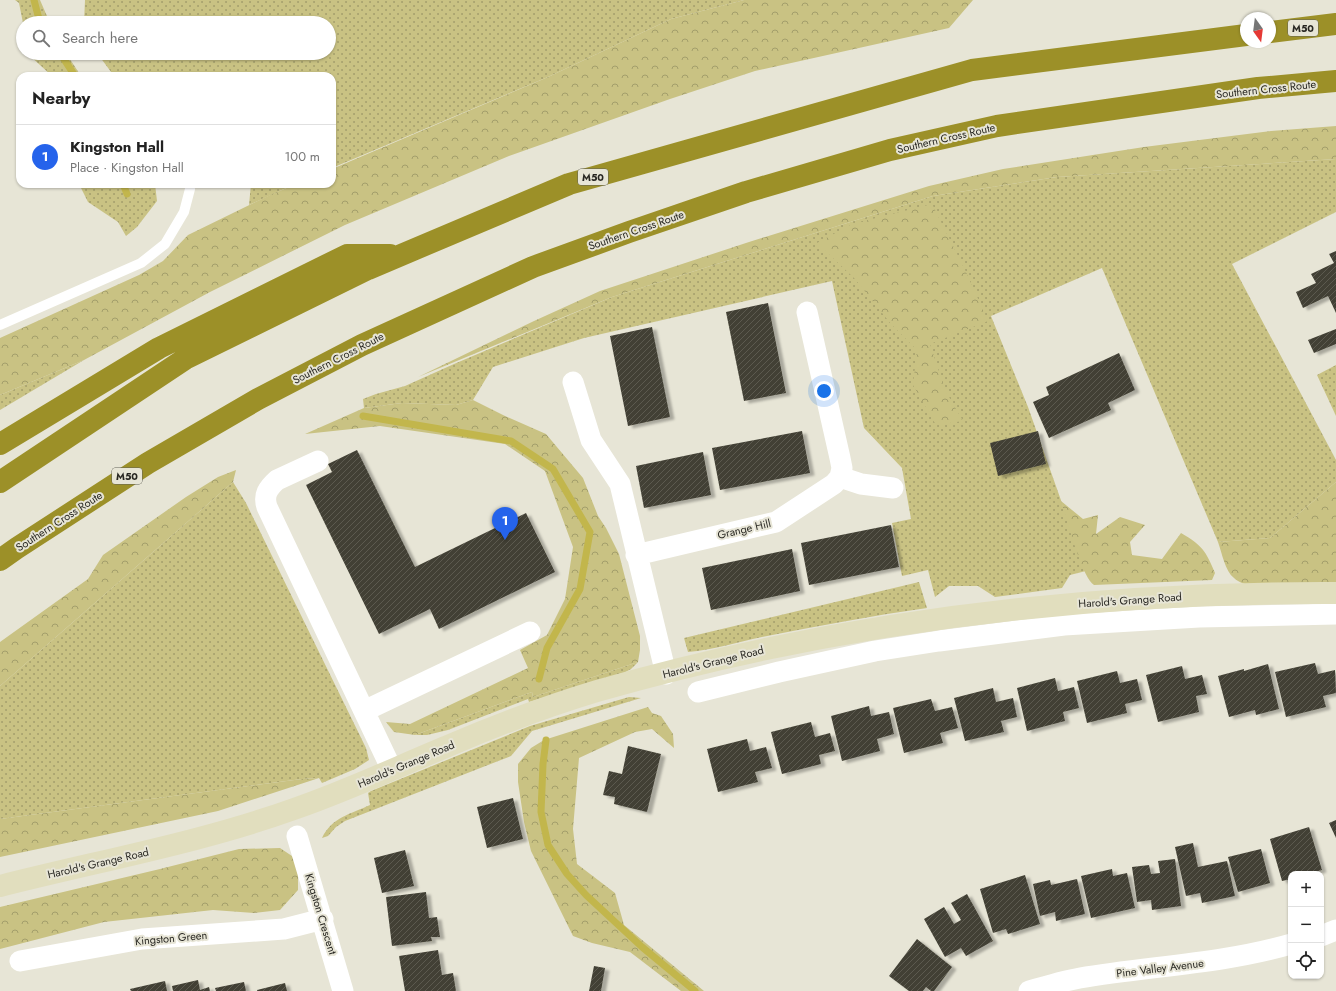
<!DOCTYPE html>
<html lang="en">
<head>
<meta charset="utf-8">
<style>
  body { margin:0; font-family:Jost,sans-serif; background:#f6f6f6; color:#222 }
  .controls { position:absolute; right:12px; bottom:12px; display:grid; overflow:hidden; border-radius:8px; box-shadow:0 1px 3px #0004 }
  .controls button { width:36px; height:36px; display:grid; place-items:center; padding:0; border:0; border-bottom:1px solid #e0e0e0; background:#fff; color:#222; font:20px sans-serif }
  .compass { position:absolute; left:1240px; top:12px; width:36px; height:36px; border-radius:50%; background:#fff; box-shadow:0 1px 3px #0004; rotate:166deg }
  .you { position:absolute; left:824px; top:391px; width:14px; height:14px; margin:-10px; border:3px solid #fff; border-radius:50%; background:#1a73e8; box-shadow:0 0 0 6px #1a73e833 }
  .badge { display:grid; place-items:center; width:26px; height:26px; border-radius:50%; background:#2563eb; color:#fff; font-size:13px; font-weight:700 }
  .pin { position:absolute; translate:-50% -33px; filter:drop-shadow(0 1px 2px #0008) }
  .pin::after { content:''; position:absolute; top:21px; width:14px; height:12px; background:inherit; clip-path:polygon(0 0,100% 0,50% 100%) }
  .list { margin:0; padding:0; list-style:none }
  h2 { display:flex; justify-content:space-between; align-items:center; height:52px; margin:0; padding:0 16px; font-size:17px }
  h2 small { font-size:13px; font-weight:400; color:#767676 }
  .list li { display:grid; grid-template-columns:26px 1fr auto; gap:12px; align-items:center; box-sizing:border-box; height:64px; padding:0 16px; border-top:1px solid #e0e0e0 }
  .list b { display:block; font-size:15px; white-space:nowrap }
  .list p { margin:0; font-size:13px; white-space:nowrap; color:#767676 }
  .list em { font-size:13px; font-style:normal; color:#767676 }
  .icon { flex:none; width:22px; height:22px; fill:none; stroke:currentColor; stroke-width:2; stroke-linecap:round; stroke-linejoin:round }
  .map { position:relative; flex:none; width:1336px; height:991px; overflow:hidden }
  .search { position:absolute; background:#fff; box-shadow:0 1px 3px #0004; left:16px; top:16px; width:320px; height:44px; display:flex; align-items:center; gap:10px; box-sizing:border-box; padding:0 14px; border-radius:22px; color:#767676; font-size:15px }
  .panel { position:absolute; background:#fff; box-shadow:0 1px 3px #0004; left:16px; top:72px; width:320px; height:116px; border-radius:12px }
  .map>svg:first-child { display:block }
</style>
</head>
<body>
<div class="map">
<svg width="1336" height="991" viewBox="0 0 1336 991">
  <defs>
    <pattern id="grass-dots" width="8" height="8" patternUnits="userSpaceOnUse"><rect width="8" height="8" fill="#c9c283"/><path d="M2 2h.1M6 6h.1" fill="none" stroke="#a39e6b" stroke-width="1.8" stroke-linecap="round"/></pattern>
    <pattern id="forest-crowns" width="20" height="18" patternUnits="userSpaceOnUse"><rect width="20" height="18" fill="#c9c283"/><path d="M2 6a3 3 0 1 1 6 0M12 15a3 3 0 1 1 6 0" fill="none" stroke="#a39e6b"/></pattern>
    <pattern id="building-hatch" width="6" height="6" patternUnits="userSpaceOnUse"><rect width="6" height="6" fill="#434135"/><path d="M-1 1l2-2M0 6l6-6M5 7l2-2" fill="none" stroke="#5c5a50"/></pattern>
    <filter id="shadow"><feDropShadow dx="4.5" dy="2.5" stdDeviation="1" flood-color="#0004"/></filter>
  </defs>
  <rect width="100%" height="100%" fill="#e7e5d6"/>
  <path fill="url(#grass-dots)" d="M15,0H40L50,23H23L19,3Z
    M85,0H744L671,19L548,77L332,168V76H114L97,53H329V23H84Z
    M29,53H66L81,76H52L29,55Z
    M1336,159V212L1232,264L1336,460V482L1270,538L1218,542L1102,268L991,316L1028,407L1086,571L1070,575L1062,588L995,597L978,586H949L935,597L928,570L902,576L892,523L911,519L902,468L864,428L832,281L584,338L493,367L473,400L456,405L402,403L364,408L363,399L376,394L405,386L454,364L612,297L933,196L1057,177Z
    M79,184H155L157,201L137,227L126,236L118,222L88,202Z
    M251,184H295L249,205Z
    M84,360L0,410V395Z
    M1336,365V416L1317,375Z
    M233,482L246,503L366,748L369,760L355,769L322,783L319,778L302,779L0,819V686Z
    M919,582L927,608C871,616 817,626 762,637C737,642 713,650 688,652L684,638Z
    M638,662L631,669L622,674L529,702L528,699L448,730L427,735H415L532,692L533,697Z
    M629,697L641,698L532,731L511,756L345,821L336,827L328,836L322,838C332,817 351,814 370,805L368,793L371,791L530,726Z"/>
  <path fill="url(#forest-crowns)" d="M744,0H973L949,28L755,71L670,99L509,156L345,225L210,292L84,360L0,395V338L139,275L163,261L188,235L270,195L296,184H332V169L548,77L671,19Z
    M1336,126V159L1057,177L933,196L612,297L418,377L534,321L600,291L749,242L929,186L1003,169L1144,147L1271,131Z
    M932,204L965,270L988,321L930,344L945,390L963,421L936,425L913,385L917,350L891,324L854,278L817,243L852,224Z
    M473,400L505,416L546,434L583,478L598,516L606,528L619,554L640,636V650L638,662L533,697L532,692L415,735L394,732L386,722L410,724L528,668L520,650L547,635L565,599L573,547L545,471L505,444L380,426L305,434L364,408L402,403L456,405Z
    M236,470L233,482L0,686V642L88,579L103,555L186,497L218,477Z
    M1336,482V582L1252,586C1246,584 1239,583 1234,578C1225,571 1222,553 1218,542L1270,538Z
    M1061,501L1083,519L1098,515L1096,534L1120,517L1145,525L1130,542L1132,555L1162,559L1181,533C1202,545 1206,551 1215,573L1212,580L1094,585C1082,578 1066,516 1061,501Z
    M648,707L652,713L661,716L673,734L674,748L652,729L635,732L579,758L573,829L577,864L615,893L624,925L704,991H681L630,952L592,943L573,936L531,851L524,822L518,782V764L531,748L544,740Z
    M319,778L218,811L0,857V819L302,779Z
    M280,848L298,860V890L280,910L254,913L213,910L104,922L0,949V907L160,869L239,849Z"/>
  <g fill="none" stroke-linecap="round" stroke-linejoin="round">
    <path stroke="#c2b64c" stroke-width="7" d="M34,0L40,23
      M60,53L75,76
      M123,184L127,194
      M363,416L511,441L553,469L590,532L580,589L547,648L539,679
      M546,740L543,764L541,812L548,845L567,874L586,895L642,947L695,991"/>
  </g>
  <path fill="url(#building-hatch)" filter="url(#shadow)" d="M1336,251V313L1328,296L1303,308L1296,292L1316,283L1311,274L1334,263L1329,254Z
    M768,303L786,393L744,401L726,312Z
    M652,327L670,417L628,426L610,336Z
    M1336,329V344L1314,353L1308,340Z
    M1119,353L1135,390L1108,403L1111,410L1049,438L1033,402L1049,395L1046,387Z
    M802,431L810,473L720,490L712,448Z
    M1038,431L1046,464L998,476L990,443Z
    M357,450L415,567L526,513L555,572L439,629L430,609L379,634L306,485L332,472L328,464Z
    M703,452L711,495L644,508L636,466Z
    M891,525L899,567L809,585L801,543Z
    M792,549L800,591L711,610L702,568Z
    M1315,663L1318,674L1335,670L1336,693L1323,696L1326,707L1286,717L1275,672Z
    M1268,664L1279,709L1256,715L1255,710L1229,717L1218,676L1244,669V671Z
    M1182,666L1185,679L1202,675L1207,694L1196,696L1199,712L1158,722L1146,675Z
    M1117,671L1120,683L1137,679L1142,700L1125,704L1127,713L1087,723L1077,681Z
    M1055,678L1058,691L1074,687L1079,708L1063,712L1065,721L1027,731L1017,688Z
    M993,688L996,702L1013,698L1017,717L1001,721L1004,732L965,741L954,698Z
    M931,699L935,711L952,707L958,728L940,733L943,743L904,753L893,708Z
    M869,706L871,716L889,712L894,734L877,739L880,751L842,761L831,716Z
    M811,722L815,737L830,733L835,751L819,755L821,764L782,774L771,732Z
    M747,739L750,751L766,747L772,768L755,772L758,782L718,792L707,749Z
    M628,746L661,754L647,812L614,804L615,797L603,795L609,771L622,774Z
    M513,798L523,839L487,848L477,807Z
    M1336,820V838L1329,823Z
    M1309,827L1322,870L1308,874H1291V879L1282,881L1270,839Z
    M1193,843L1198,867L1227,861L1235,896L1202,903L1200,893L1186,896L1175,847Z
    M1261,849L1270,883L1238,892L1228,857Z
    M405,850L414,886L382,893L374,858Z
    M1175,859L1181,906L1152,910L1151,900L1137,902L1132,867L1149,865L1151,874L1160,873L1158,861Z
    M1112,869L1113,876L1127,873L1135,908L1091,918L1081,876Z
    M1025,875L1040,924L1008,934L1006,929L993,933L980,889Z
    M1077,879L1085,914L1056,921L1055,912L1040,916L1033,884L1050,880L1051,885Z
    M426,892L429,918L437,917L440,937H431L432,941L392,946L386,897Z
    M967,894L993,941L966,956L961,948L945,957L924,919L944,907L954,924L961,920L951,903Z
    M917,939L952,967L934,991H931L926,987L923,991H909L889,976Z
    M438,950L442,975L453,973L456,991H405L399,956Z
    M594,966L605,968L601,991H589Z
    M198,980L200,990L209,987L210,991H173L172,986Z
    M165,981L167,991H131L130,989Z
    M244,982L246,991H216L215,988Z
    M285,983L287,991H257V990Z"/>
  <g fill="none" stroke-linecap="round" stroke-linejoin="round">
    <path stroke="#fff" stroke-width="10" d="M0,325L141,263L165,244L184,212L190,189"/>
    <path stroke="#fff" stroke-width="21" d="M807,312L840,458L842,468L840,477
      M573,382L591,440L620,484L666,674
      M318,461L277,480C268,488 263,495 267,507L392,770
      M636,555L776,522L834,484L840,477L861,484L893,488
      M698,692L779,672L875,651L939,641L1064,625L1199,617L1336,614
      M364,711L530,632
      M297,836L343,991
      M1321,936L1336,930
      M20,961L142,939L284,929L323,919
      M1029,991C1046,986 1063,981 1080,978C1150,966 1222,964 1291,944"/>
    <path stroke="#e1debe" stroke-width="22" d="M0,886C98,861 199,843 294,809C347,791 397,767 448,746C497,725 547,706 597,691C837,622 1087,592 1336,593"/>
    <path stroke="#9c9028" stroke-width="22" d="M1270,32L1336,24
      M0,444L159,348L347,255H390
      M0,482L185,359L368,269L569,184L972,70L1246,35
      M0,560L17,548L148,463L258,399L362,345L533,267L629,232L746,192L890,150L997,126L1258,88L1336,81"/>
  </g>
  <g text-anchor="middle" dominant-baseline="central" stroke-width="4" stroke-linejoin="round" paint-order="stroke">
    <g fill="#e7e5d6" stroke="#616058" stroke-width="1">
      <rect x="1288" y="20" width="30" height="16" rx="3"/>
      <rect x="578" y="169" width="30" height="16" rx="3"/>
      <rect x="112" y="468" width="30" height="16" rx="3"/>
    </g>
    <g font-size="10" font-weight="bold" fill="#282722">
      <text x="1303" y="28">M50</text>
      <text x="593" y="177">M50</text>
      <text x="127" y="476">M50</text>
    </g>
    <g font-size="11" fill="#282722" stroke="#e7e5d6">
      <text transform="translate(1266 89) rotate(-6)">Southern Cross Route</text>
      <text transform="translate(946 138) rotate(-13)">Southern Cross Route</text>
      <text transform="translate(636 230) rotate(-19)">Southern Cross Route</text>
      <text transform="translate(338 358) rotate(-27)">Southern Cross Route</text>
      <text transform="translate(59 521) rotate(-33)">Southern Cross Route</text>
      <text transform="translate(744 529) rotate(-13)">Grange Hill</text>
      <text transform="translate(1130 600) rotate(-4)">Harold's Grange Road</text>
      <text transform="translate(713 662) rotate(-14)">Harold's Grange Road</text>
      <text transform="translate(406 764) rotate(-23)">Harold's Grange Road</text>
      <text transform="translate(98 863) rotate(-13)">Harold's Grange Road</text>
      <text transform="translate(321 914) rotate(73)">Kingston Crescent</text>
      <text transform="translate(171 938) rotate(-5)">Kingston Green</text>
      <text transform="translate(1160 968) rotate(-7)">Pine Valley Avenue</text>
    </g>
  </g>
</svg>
<div class="controls">
<button>+</button>
<button>−</button>
<button><svg class="icon" aria-label="locate" viewBox="0 0 24 24"><circle cx="12" cy="12" r="6"/><path d="M12 2v4M12 18v4M2 12h4M18 12h4"/></svg></button>
</div>
<svg class="compass" viewBox="-18 -18 36 36"><path d="M0-13l5 13h-10z" fill="#e53935"/><path d="M0 13l5-13h-10z" fill="#767676"/></svg>
<div class="you"></div>
<div class="pin badge" style="left:505px;top:540px">1</div>
<div class="search"><svg class="icon" aria-label="search" viewBox="0 0 24 24"><circle cx="10" cy="10" r="6"/><path d="M15 15l6 6"/></svg>Search here</div>
<section class="panel">
<h2>Nearby<small></small></h2>
<ul class="list">
<li><span class="badge">1</span><div><b>Kingston Hall</b><p>Place · Kingston Hall</p></div><em>100 m</em></li>
</ul>
</section>
</div>
</body>
</html>
